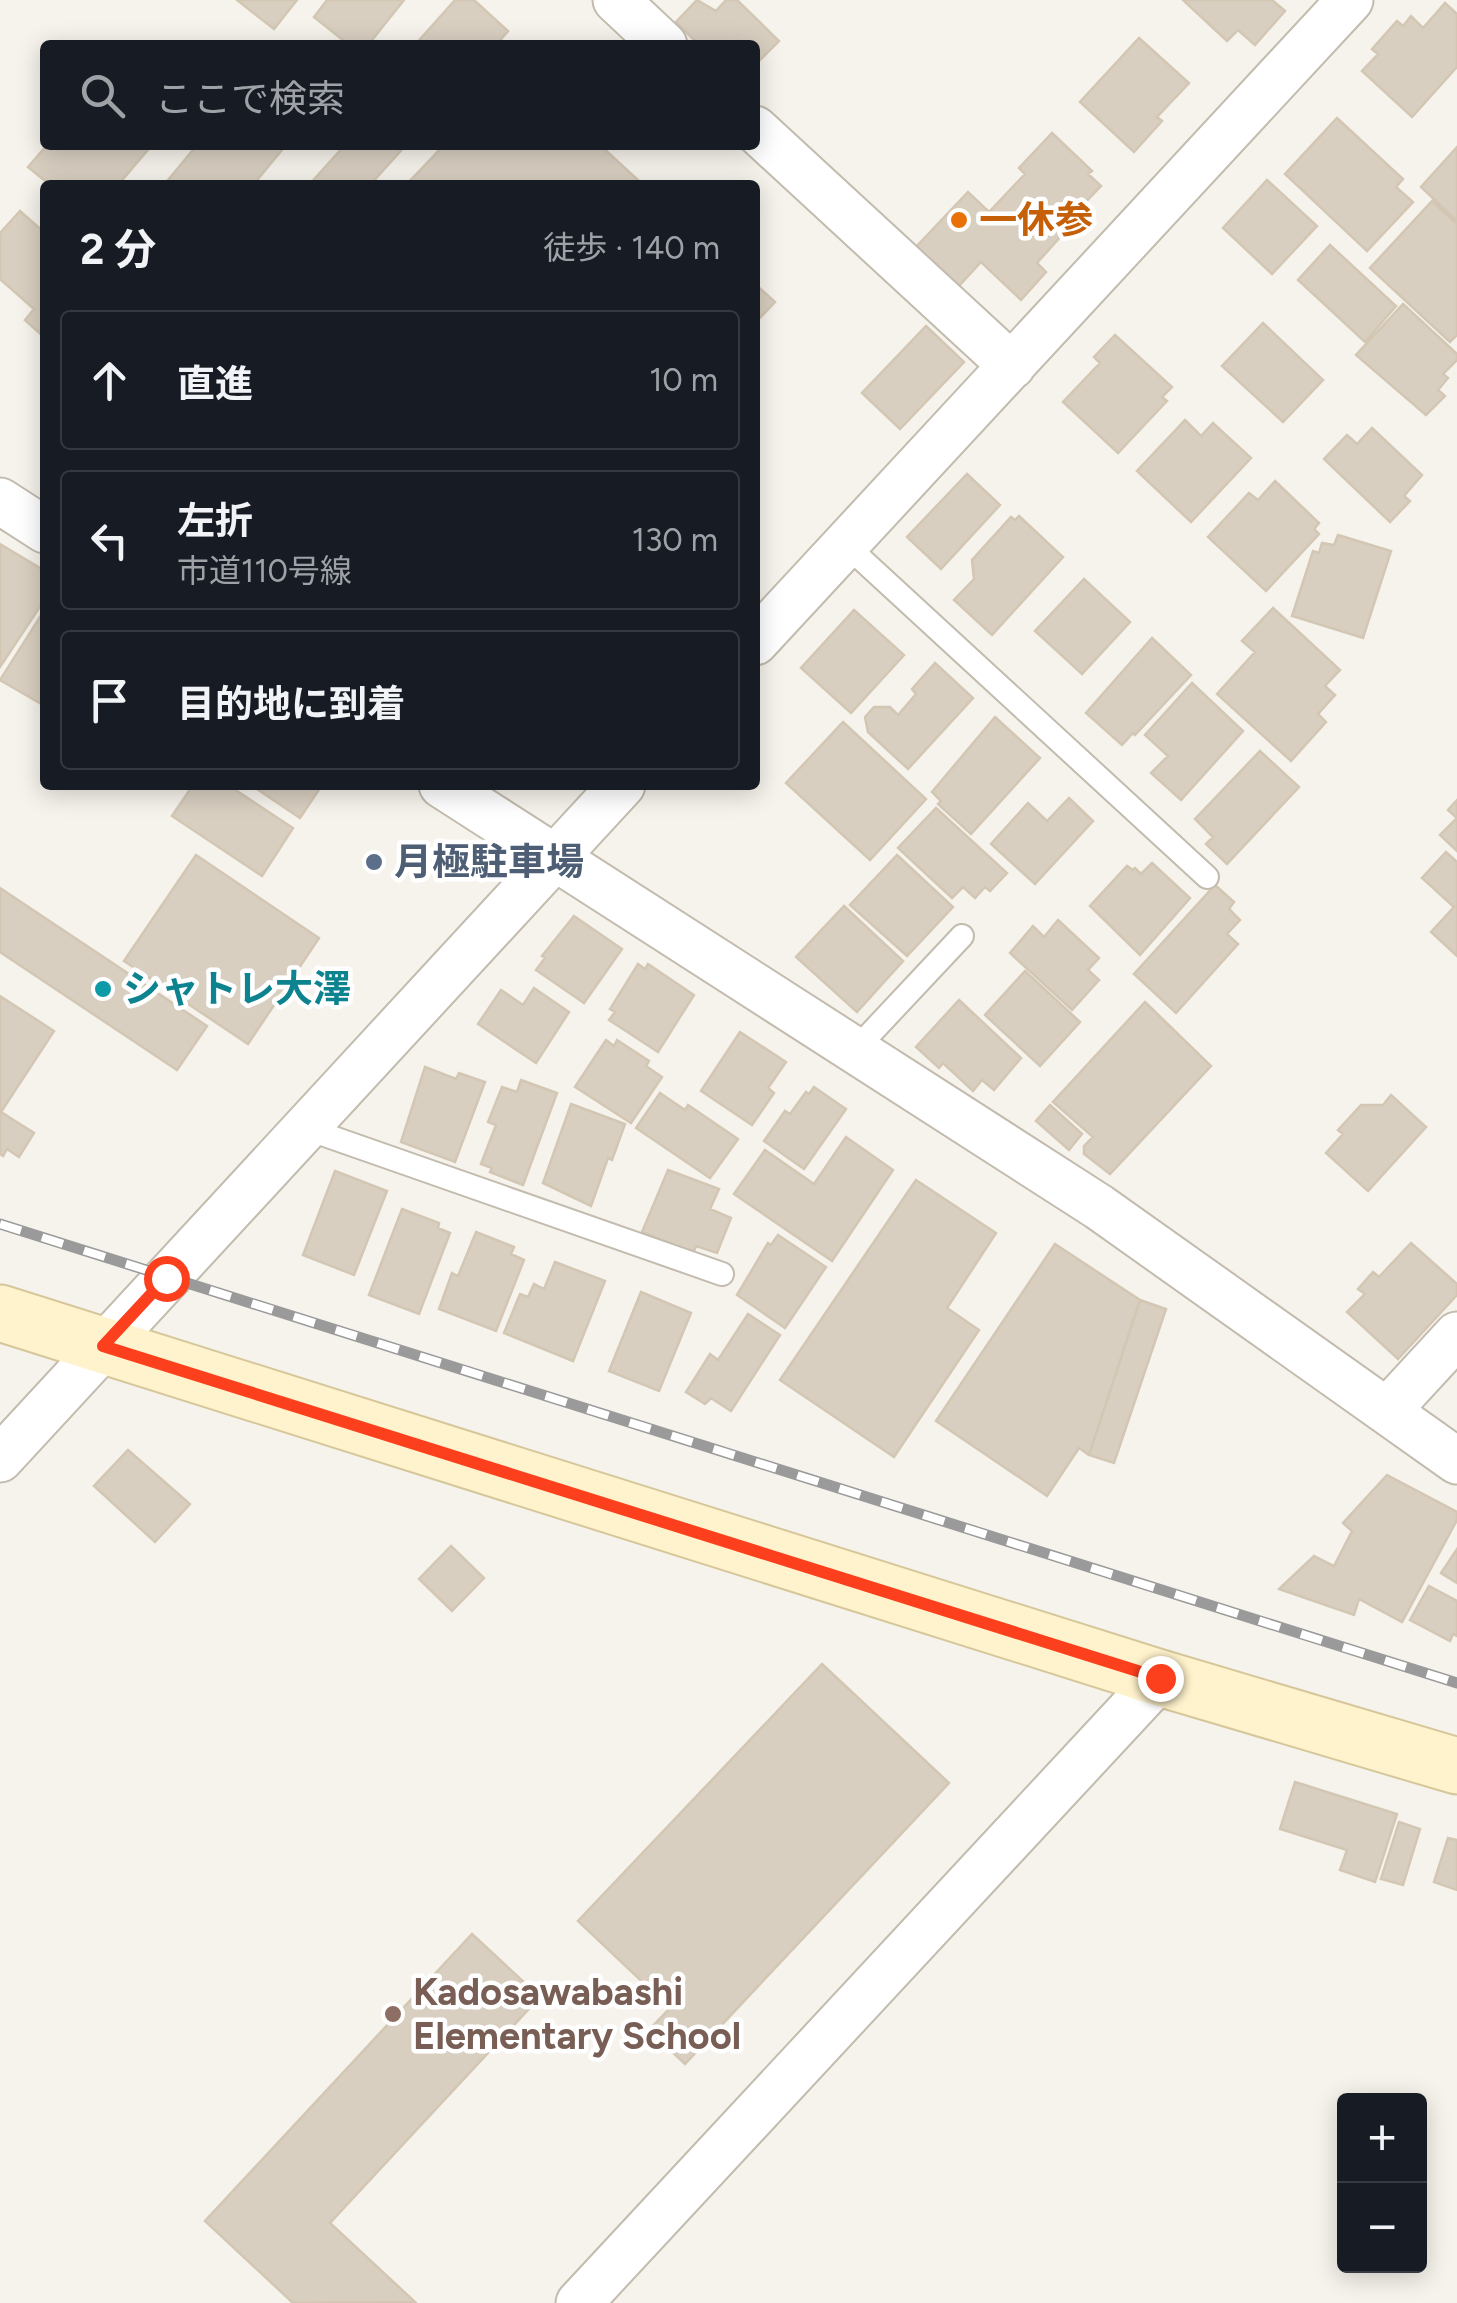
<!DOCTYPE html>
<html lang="ja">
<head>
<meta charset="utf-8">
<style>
  body { margin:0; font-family:Figtree,"Noto Sans JP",sans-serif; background:#242831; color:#f1f3f6 }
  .controls { position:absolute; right:30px; bottom:30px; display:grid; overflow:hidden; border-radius:10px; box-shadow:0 5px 25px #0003 }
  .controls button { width:90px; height:90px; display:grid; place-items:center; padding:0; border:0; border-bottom:2px solid #363941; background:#171b24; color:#f1f3f6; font:50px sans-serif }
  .stop { position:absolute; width:30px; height:30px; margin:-22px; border:8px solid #fc3f1d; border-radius:50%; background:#fff }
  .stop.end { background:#fc3f1d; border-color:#fff; box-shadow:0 2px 10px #0008 }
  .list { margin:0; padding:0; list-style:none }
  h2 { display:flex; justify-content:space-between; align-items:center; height:130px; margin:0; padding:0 40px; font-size:42px }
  h2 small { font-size:32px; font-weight:400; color:#9ea1a6 }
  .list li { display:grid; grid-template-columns:65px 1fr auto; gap:30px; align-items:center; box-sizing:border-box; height:140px; margin:0 20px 20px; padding:0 20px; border:2px solid #363941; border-radius:10px }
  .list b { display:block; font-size:38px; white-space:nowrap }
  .list p { margin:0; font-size:32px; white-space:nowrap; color:#9ea1a6 }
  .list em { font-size:32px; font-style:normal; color:#9ea1a6 }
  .icon { flex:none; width:55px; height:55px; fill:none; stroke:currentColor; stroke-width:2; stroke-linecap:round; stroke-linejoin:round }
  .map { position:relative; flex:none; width:1457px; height:2303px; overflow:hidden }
  .search { position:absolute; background:#171b24; box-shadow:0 5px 25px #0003; left:40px; top:40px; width:720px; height:110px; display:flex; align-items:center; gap:25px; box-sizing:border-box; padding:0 35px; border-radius:10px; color:#9ea1a6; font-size:38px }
  .panel { position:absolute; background:#171b24; box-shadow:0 5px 25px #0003; left:40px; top:180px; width:720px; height:610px; border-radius:10px }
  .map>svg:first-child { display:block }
</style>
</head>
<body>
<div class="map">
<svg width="1457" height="2303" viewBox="0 0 1457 2303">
  <rect width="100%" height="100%" fill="#f6f3ec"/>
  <path fill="#d8cfc1" stroke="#d3c7b4" stroke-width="2.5" d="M237,0H297L274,29Z
    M327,0H404L368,45H349L314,17Z
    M455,0H474L508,31L496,45H415Z
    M697,0L716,11L726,0H737L779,41L755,65V45H699L676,22Z
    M1183,0H1272L1285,11L1255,45L1238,30L1227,41Z
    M1445,3L1457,14V67L1412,117L1362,71L1378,54L1372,49L1397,21L1403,26L1411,16L1423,28Z
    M1139,38L1189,83L1157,117L1162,121L1134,152L1080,102Z
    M1337,118L1403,179L1396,187L1413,202L1367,251L1285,174Z
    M1052,133L1092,171L1088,174L1101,186L1074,214L1069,209L1061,217L1070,226L1037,263L1046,272L1021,300L981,262L958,287L916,247L968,192L989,212L1025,174L1019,168Z
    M47,145H152L118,185H50L28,167Z
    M197,145H286L253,185H164Z
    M345,145H406L370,185H309Z
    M444,145H600L639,181L634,185H406Z
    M1457,147V221L1421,187Z
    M1267,180L1317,226L1272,274L1223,228Z
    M1432,201L1457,224V335L1450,342L1370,268Z
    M20,211L45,233V338L25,320L34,309L0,279V233Z
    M1330,245L1396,306L1365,342L1298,280Z
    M755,284L775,302L755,323Z
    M1403,304L1457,354V360L1443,374L1448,378L1438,390L1445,396L1426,415L1356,355Z
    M1263,323L1323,380L1283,422L1222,366Z
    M926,326L964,362L900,429L862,393Z
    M1115,335L1172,387L1162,397L1167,401L1118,453L1063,402L1100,363L1094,357Z
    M1185,420L1201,436L1213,423L1251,458L1191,522L1137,471Z
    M1372,428L1422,475L1404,496L1410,501L1390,522L1324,459L1347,435L1357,444Z
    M967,474L1000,505L941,569L907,537Z
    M1275,481L1319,523L1314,529L1319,534L1266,591L1208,537L1249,493L1258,500Z
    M1019,516L1063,557L992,635L954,600L974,579L972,560L1011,517L1015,520Z
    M1338,535L1391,551L1363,638L1292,616L1313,551L1319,553L1322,543L1334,545Z
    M0,544L45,571V599L0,667Z
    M1084,579L1130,622L1082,674L1035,631Z
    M1273,608L1340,670L1325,686L1335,695L1318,714L1326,722L1291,761L1217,694L1255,652L1242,641Z
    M45,609V706L0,680Z
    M854,610L904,655L851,713L801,668Z
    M1152,638L1191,675L1135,735L1133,733L1122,745L1086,713Z
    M935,663L973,698L908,769L868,732L865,717L874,707H890L898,715L916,694L912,689Z
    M1192,683L1243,731L1181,800L1151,773L1168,756L1145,735Z
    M995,717L1040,758L971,834L938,804L941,801L932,792Z
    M843,722L926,799L870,860L786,783Z
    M1260,751L1299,787L1227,864L1206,844L1213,837L1195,819Z
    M193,785H228L293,828L262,876L172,816Z
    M251,785H322L300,818Z
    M1069,798L1093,821L1035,884L991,844L1028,803L1047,821Z
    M1457,800V851L1440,835L1457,818L1448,810Z
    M936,808L1007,873L990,891L985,887L975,898L963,887L952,898L898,848Z
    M1446,852L1457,862V956L1431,932L1454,907L1422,878Z
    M196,855L319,938L248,1044L124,961Z
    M897,855L953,907L907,956L850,905Z
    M1152,863L1190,898L1140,955L1090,906L1127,866L1133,870L1135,868L1141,874Z
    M1215,885L1234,902L1229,909L1240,920L1227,934L1238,944L1176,1013L1134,974Z
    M0,888L207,1026L177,1070L0,952Z
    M844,906L903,961L857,1012L796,957Z
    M574,916L622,949L584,1003L536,970L545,958L542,956Z
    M1058,920L1099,958L1088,970L1099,980L1072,1010L1010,953L1033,926L1044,937Z
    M638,964L645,969L648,964L694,995L658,1052L609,1020L615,1012L610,1009Z
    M1025,971L1080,1022L1040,1066L985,1015Z
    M534,988L569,1012L536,1063L478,1024L501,990L523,1005Z
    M0,996L54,1031L1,1112L34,1133L19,1157L7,1149L3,1156L0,1154Z
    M959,1000L1021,1058L994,1090L982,1080L973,1091L943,1063L939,1068L916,1047Z
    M1145,1002L1211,1066L1110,1174L1084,1154V1146L1093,1137L1053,1102Z
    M740,1032L786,1062L768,1088L774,1093L752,1125L701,1091Z
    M606,1040L614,1046L617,1040L649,1061L646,1066L662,1077L631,1123L575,1087Z
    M425,1067L456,1079L459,1073L485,1082L455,1162L401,1142Z
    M521,1080L557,1093L523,1185L490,1172L492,1168L481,1164L496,1125L488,1122L502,1087L517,1092Z
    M814,1087L846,1109L804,1169L764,1141L785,1111L790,1114L806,1092L809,1094Z
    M660,1093L685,1110L688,1105L738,1139L710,1178L636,1128Z
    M1391,1095L1426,1127L1368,1191L1326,1153L1343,1134L1338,1130L1361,1105H1383Z
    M571,1104L625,1124L612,1160L608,1158L591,1206L543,1183Z
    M1050,1105L1082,1134L1069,1150L1036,1121Z
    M846,1137L893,1170L832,1261L734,1194L765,1150L814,1184Z
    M668,1170L719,1189L710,1209L731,1218L717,1253L696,1246L693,1253L642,1232Z
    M335,1171L387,1191L354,1275L303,1255Z
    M916,1180L996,1233L947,1308L979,1330L894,1457L780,1380Z
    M402,1209L439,1223L438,1228L450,1233L419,1314L369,1295Z
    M476,1232L514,1247L511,1254L524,1260L496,1331L439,1309L452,1273L458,1276Z
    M778,1235L826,1267L785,1328L737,1295L768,1243L771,1245Z
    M1411,1243L1457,1284V1295L1398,1359L1347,1312L1365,1294L1358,1289L1373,1272L1379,1277Z
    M1055,1244L1140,1300L1089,1455L1079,1448L1047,1496L936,1421Z
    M555,1262L605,1281L573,1361L504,1333L520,1294L528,1297L534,1284L544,1289Z
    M641,1292L691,1313L659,1391L609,1371Z
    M1140,1300L1166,1309L1114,1463L1089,1455Z
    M748,1314L780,1335L731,1411L711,1398L705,1404L686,1392L710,1354L718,1360Z
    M128,1450L190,1504L155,1542L94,1486Z
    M1387,1475L1457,1512V1520L1402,1622L1359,1599L1354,1615L1279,1589L1314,1556L1334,1566L1352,1531L1343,1523Z
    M451,1546L484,1578L452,1611L419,1579Z
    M1457,1549V1583L1441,1573Z
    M1429,1586L1457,1601V1636L1453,1634L1450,1641L1410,1620Z
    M822,1664L949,1783L685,2064L649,2030L670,2008L578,1921Z
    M1295,1782L1397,1814L1375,1882L1340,1870L1347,1850L1280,1829Z
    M1399,1822L1420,1829L1403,1885L1381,1879Z
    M1448,1838L1457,1840V1890L1434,1882Z
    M472,1934L540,1997L330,2223L415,2302L293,2303L205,2221Z"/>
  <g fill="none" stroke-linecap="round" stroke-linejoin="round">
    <defs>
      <path id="lane" d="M845,544L1207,877
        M855,1050L962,936
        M305,1128L722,1274"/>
      <path id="street" d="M616,0L664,45
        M755,129L1012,366
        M0,501L45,530
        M755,642L1350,0
        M442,785L1099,1207L1457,1461
        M1387,1411L1457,1335
        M0,1459L622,785
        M579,2303L1160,1678"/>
      <path id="secondary" d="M0,1313L1160,1678L1457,1766"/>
    </defs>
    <use href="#lane" stroke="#c2bbae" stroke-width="26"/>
    <use href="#street" stroke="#c2bbae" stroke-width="49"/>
    <use href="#secondary" stroke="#d6c79b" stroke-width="59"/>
    <use href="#lane" stroke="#fff" stroke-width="22"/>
    <use href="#street" stroke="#fff" stroke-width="45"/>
    <use href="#secondary" stroke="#fff3cd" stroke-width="55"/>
    <defs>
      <path id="rail" d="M0,1224L1457,1683"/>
    </defs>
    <use href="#rail" stroke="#9a9a9a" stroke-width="11"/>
    <use href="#rail" stroke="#fff" stroke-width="8" stroke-dasharray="22" stroke-linecap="butt"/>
  </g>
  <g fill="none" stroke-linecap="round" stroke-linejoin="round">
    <path stroke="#fc3f1d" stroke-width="12" d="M166,1278L103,1346L1160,1678"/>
  </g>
  <circle fill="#e8710a" stroke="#fff" stroke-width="4" cx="959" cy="220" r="10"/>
  <circle fill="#5c6f8a" stroke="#fff" stroke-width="4" cx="374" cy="862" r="10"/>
  <circle fill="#0f9aa8" stroke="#fff" stroke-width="4" cx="103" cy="989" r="10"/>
  <circle fill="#8d6e63" stroke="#fff" stroke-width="4" cx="393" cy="2014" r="10"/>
  <g text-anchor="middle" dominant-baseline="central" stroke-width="9" stroke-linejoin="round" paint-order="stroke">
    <g font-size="38" font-weight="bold" fill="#c56008" stroke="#fff" text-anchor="start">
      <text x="979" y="220">一休参</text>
    </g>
    <g font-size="38" font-weight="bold" fill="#4e5e75" stroke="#fff" text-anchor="start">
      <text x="394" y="862">月極駐車場</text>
    </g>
    <g font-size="38" font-weight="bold" fill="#0d838f" stroke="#fff" text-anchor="start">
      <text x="123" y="989">シャトレ大澤</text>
    </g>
    <g font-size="38" font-weight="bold" fill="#785e54" stroke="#fff" text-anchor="start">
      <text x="413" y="1992">Kadosawabashi<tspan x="413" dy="44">Elementary School</tspan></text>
    </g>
  </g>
</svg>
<div class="controls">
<button>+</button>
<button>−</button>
</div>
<div class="stop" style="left:166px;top:1278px"></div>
<div class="stop end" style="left:1160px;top:1678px"></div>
<div class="search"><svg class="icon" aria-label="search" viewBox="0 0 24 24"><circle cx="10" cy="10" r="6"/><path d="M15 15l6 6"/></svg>ここで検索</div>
<section class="panel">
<h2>2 分<small>徒歩 · 140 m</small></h2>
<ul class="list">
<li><svg class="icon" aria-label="ahead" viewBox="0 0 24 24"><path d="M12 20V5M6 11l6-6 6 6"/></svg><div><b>直進</b></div><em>10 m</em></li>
<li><svg class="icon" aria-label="left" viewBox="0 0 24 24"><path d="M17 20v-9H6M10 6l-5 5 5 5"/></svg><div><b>左折</b><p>市道110号線</p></div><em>130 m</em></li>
<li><svg class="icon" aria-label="arrive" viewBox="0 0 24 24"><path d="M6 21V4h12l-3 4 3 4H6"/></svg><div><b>目的地に到着</b></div></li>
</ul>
</section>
</div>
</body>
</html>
